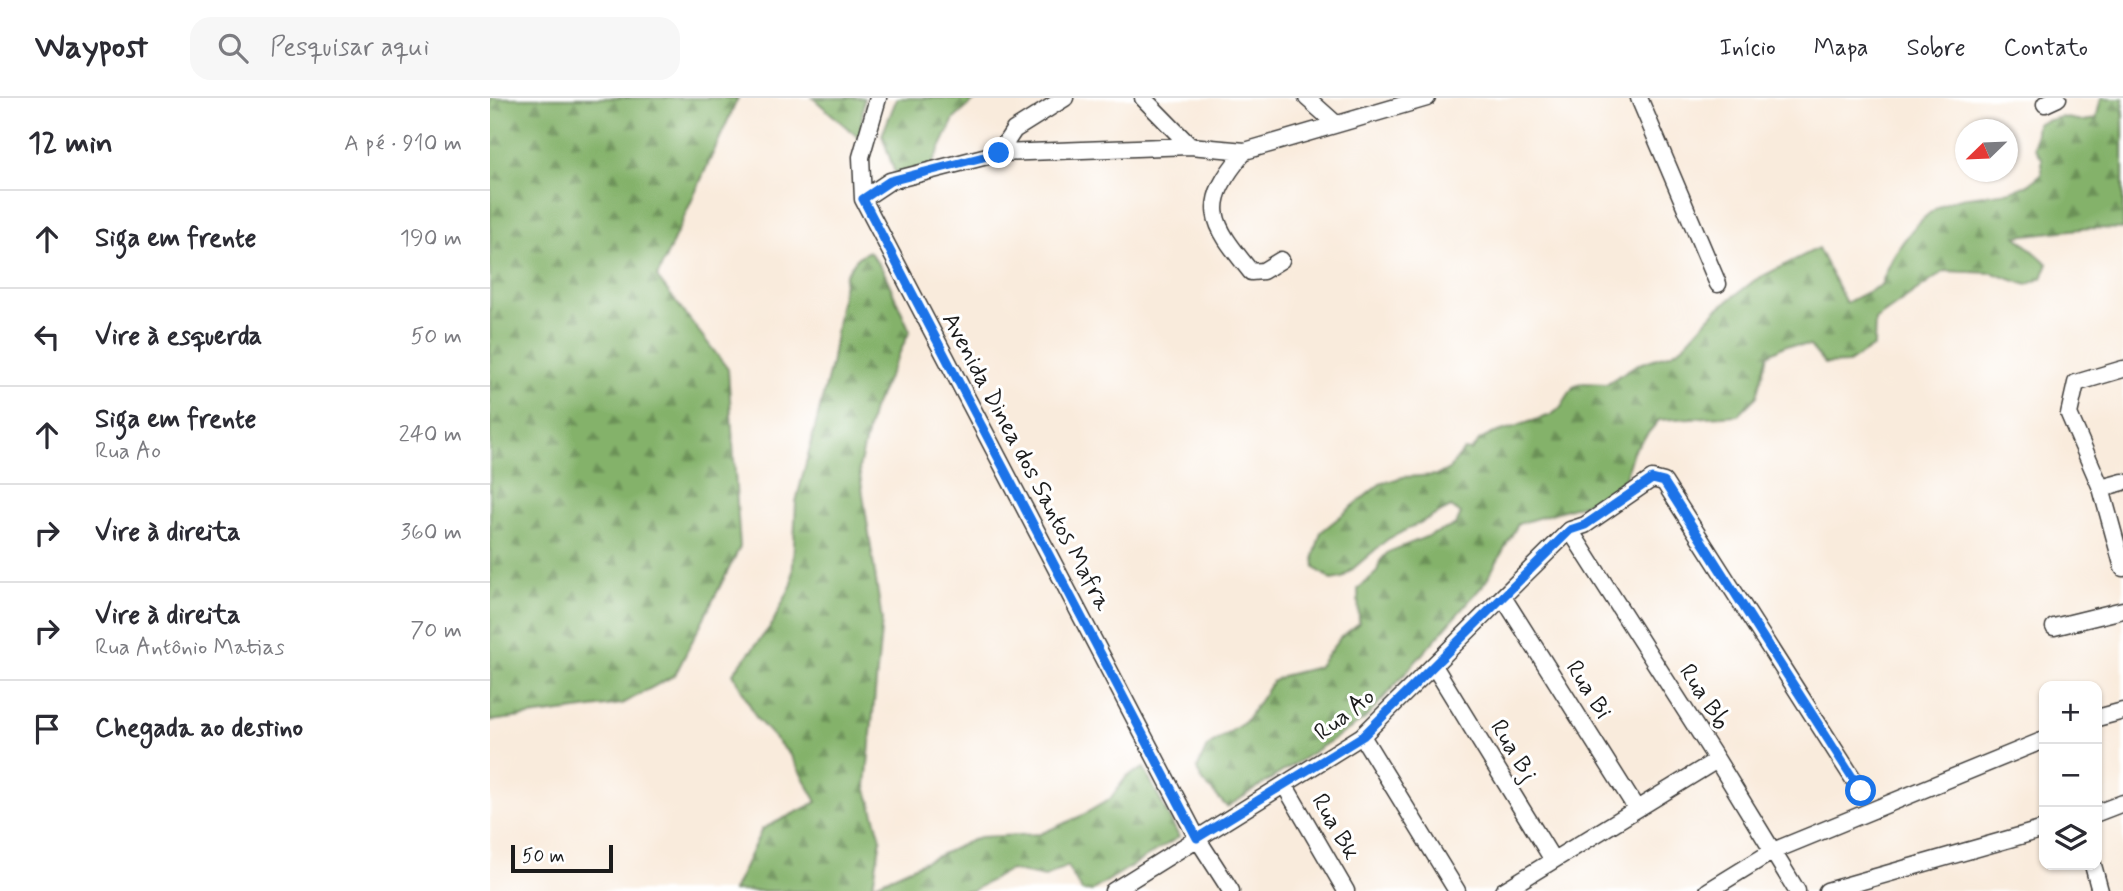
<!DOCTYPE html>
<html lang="pt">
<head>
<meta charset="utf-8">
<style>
  body { margin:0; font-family:Mynerve,sans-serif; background:#f7f7f7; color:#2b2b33 }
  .controls { position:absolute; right:21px; bottom:21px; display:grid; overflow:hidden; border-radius:14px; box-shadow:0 2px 5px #0004 }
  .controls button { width:63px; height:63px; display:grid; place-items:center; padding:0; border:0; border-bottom:2px solid #e1e1e2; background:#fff; color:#2b2b33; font:35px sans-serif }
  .compass { position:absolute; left:1465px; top:21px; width:63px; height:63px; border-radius:50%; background:#fff; box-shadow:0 2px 5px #0004; rotate:247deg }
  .scale { position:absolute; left:21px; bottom:18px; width:102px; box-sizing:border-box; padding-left:7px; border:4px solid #1c1c1c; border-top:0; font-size:19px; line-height:24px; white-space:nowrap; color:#1c1c1c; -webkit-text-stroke:5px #fff; paint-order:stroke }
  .stop { position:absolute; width:21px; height:21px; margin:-16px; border:5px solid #1a73e8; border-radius:50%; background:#fff }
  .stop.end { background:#1a73e8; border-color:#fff; box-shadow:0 2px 7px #0008 }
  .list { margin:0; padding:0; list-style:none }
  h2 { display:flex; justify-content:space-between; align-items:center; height:91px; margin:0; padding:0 28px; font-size:30px }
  h2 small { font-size:23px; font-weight:400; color:#7c7c81 }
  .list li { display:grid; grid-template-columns:46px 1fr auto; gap:21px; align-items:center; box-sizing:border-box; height:98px; padding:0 28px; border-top:2px solid #e1e1e2 }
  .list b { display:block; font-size:26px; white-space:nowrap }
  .list p { margin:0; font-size:23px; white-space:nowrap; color:#7c7c81 }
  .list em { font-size:23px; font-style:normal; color:#7c7c81 }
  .icon { flex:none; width:38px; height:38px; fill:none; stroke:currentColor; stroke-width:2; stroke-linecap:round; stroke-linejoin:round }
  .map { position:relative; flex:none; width:1633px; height:793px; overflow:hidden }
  header { display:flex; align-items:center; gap:42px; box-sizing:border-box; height:98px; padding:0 35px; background:#fff; border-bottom:2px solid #e1e1e2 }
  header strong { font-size:33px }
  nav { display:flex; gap:38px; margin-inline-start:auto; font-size:24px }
  .search { width:490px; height:63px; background:#f7f7f7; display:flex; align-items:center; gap:18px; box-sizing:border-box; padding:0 24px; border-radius:21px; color:#7c7c81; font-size:26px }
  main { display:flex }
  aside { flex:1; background:#fff }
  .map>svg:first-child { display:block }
</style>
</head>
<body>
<header>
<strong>Waypost</strong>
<div class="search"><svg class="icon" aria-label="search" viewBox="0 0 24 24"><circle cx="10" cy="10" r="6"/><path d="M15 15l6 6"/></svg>Pesquisar aqui</div>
<nav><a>Início</a><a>Mapa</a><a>Sobre</a><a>Contato</a></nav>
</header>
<main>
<aside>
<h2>12 min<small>A pé · 910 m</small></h2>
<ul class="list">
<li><svg class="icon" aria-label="ahead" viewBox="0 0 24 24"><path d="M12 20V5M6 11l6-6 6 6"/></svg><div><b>Siga em frente</b></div><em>190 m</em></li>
<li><svg class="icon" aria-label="left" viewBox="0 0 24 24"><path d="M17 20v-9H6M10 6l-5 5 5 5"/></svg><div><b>Vire à esquerda</b></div><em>50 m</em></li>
<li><svg class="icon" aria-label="ahead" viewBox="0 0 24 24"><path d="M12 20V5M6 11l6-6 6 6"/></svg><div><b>Siga em frente</b><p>Rua Ao</p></div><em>240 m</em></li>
<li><svg class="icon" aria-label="right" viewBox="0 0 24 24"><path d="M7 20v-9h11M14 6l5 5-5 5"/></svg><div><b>Vire à direita</b></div><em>360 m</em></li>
<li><svg class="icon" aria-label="right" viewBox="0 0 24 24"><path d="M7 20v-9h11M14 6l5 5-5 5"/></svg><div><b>Vire à direita</b><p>Rua Antônio Matias</p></div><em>70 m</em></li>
<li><svg class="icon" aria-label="arrive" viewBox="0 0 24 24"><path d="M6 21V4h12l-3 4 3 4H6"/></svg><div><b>Chegada ao destino</b></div></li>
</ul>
</aside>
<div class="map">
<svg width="1633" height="793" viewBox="0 0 1633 793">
  <defs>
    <pattern id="forest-firs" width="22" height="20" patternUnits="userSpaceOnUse" patternTransform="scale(1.75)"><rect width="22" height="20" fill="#84b26b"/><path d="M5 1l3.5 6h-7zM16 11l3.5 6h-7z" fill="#6b9057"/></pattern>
  </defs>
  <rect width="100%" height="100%" fill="#fff"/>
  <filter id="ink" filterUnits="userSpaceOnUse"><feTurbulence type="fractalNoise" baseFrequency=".0143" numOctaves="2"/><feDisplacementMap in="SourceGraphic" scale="14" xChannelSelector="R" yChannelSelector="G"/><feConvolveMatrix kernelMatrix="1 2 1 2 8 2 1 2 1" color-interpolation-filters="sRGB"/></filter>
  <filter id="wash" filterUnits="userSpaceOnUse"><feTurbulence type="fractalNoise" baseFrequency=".00686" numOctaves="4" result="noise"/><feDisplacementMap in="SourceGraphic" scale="28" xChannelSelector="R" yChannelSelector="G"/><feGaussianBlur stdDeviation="1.57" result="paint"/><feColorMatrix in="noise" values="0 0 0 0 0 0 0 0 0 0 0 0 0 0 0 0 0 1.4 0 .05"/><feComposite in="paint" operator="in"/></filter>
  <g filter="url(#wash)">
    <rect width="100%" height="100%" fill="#f9ebdc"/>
    <path fill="url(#forest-firs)" stroke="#506744" stroke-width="2" d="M0,0H248L167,179L238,271L250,449L185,577L132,606L0,623Z
      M323,0H374L370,41Z
      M407,0H487L464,21L442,67L405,75L392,37Z
      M1611,0H1633V131L1600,130L1526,138L1558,166L1552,180L1537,187L1503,175L1455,173L1385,222L1384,248L1358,265L1335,266L1320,248L1296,247L1278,257L1267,298L1248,317L1169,322L1143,353L1135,380L1116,399L1028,426L995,485L875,621L737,709L711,681L707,671L717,649L755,624L782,584L792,578L828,569L850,540L869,525L868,491L887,474L890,463L898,454L966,427L971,416L961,409L898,441L852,480L841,482L825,470L824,458L831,434L890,386L913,379L948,377L959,371L974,352L981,353L990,342L1002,336L1061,317L1070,310L1083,289L1093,285L1116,286L1146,267L1182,255L1193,248L1226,212L1265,182L1328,150L1356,205L1391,187C1403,152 1433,107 1472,100C1500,95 1531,98 1552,75V60L1544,50L1547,25L1571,19L1593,23L1606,21Z
      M379,153L394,174L420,233L383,311L369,370L392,522L376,688L391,741L383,787L489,739L550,736L591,718L620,701L637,678L654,670L689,739L601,793H592L577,768L555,779L519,772L482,793H243L272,731L327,704L301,658L267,621L243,575L281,528L302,486L306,404L341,267L355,177L368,159Z"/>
  </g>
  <g filter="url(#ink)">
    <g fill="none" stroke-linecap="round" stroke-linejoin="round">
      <defs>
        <path id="minor" d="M388,0L371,59L373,101L707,740L741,793
          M653,0L700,48
          M817,0L846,26
          M1149,0L1228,186
          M1555,6L1568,0
          M755,53C709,108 720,123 761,174L773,173L791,162
          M509,55L524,32L575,0
          M373,101L400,83L509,55L700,48L755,53L937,0
          M1633,271L1586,285L1579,316L1611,390L1633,470
          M1611,390L1633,384
          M1080,432L1227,662L1307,793
          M1013,499L1146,710
          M1564,529L1633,512
          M944,568L1063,762
          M1607,620L1633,613
          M872,638L967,793
          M795,688L856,793
          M1607,715L1633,705
          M1603,767L1610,793
          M623,793L872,638L1080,432L1095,427L1162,381L1174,384L1371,693
          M1013,793L1227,662
          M1218,793L1283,753L1554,642
          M1337,793L1554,731"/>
      </defs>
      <use href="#minor" stroke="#3d3b39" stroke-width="19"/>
      <use href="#minor" stroke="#fff" stroke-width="16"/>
    </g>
  </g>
  <g fill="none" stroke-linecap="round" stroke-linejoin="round" filter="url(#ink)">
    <path stroke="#1a73e8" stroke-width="9" d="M509,55L400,83L373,101L707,740L873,638L1080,432L1095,427L1162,381L1174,384L1371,693"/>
  </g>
  <g text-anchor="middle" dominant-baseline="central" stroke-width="6" stroke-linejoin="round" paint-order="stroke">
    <g font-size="24" fill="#1c1c1c" stroke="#fff">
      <text transform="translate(536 364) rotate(62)">Avenida Dinea dos Santos Mafra</text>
      <text transform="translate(1098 592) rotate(58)">Rua Bi</text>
      <text transform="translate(1214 599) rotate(57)">Rua Bb</text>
      <text transform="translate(855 617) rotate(-38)">Rua Ao</text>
      <text transform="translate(1023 653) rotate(59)">Rua Bj</text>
      <text transform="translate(845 729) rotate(60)">Rua Bk</text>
    </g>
  </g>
</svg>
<div class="controls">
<button>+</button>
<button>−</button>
<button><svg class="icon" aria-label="layers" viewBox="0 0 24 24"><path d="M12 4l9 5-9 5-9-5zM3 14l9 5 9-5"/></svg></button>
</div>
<svg class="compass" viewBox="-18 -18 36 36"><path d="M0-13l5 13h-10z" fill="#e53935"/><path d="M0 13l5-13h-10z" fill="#7c7c81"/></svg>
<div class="scale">50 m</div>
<div class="stop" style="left:1371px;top:693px"></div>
<div class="stop end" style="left:509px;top:55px"></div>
</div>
</main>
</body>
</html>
